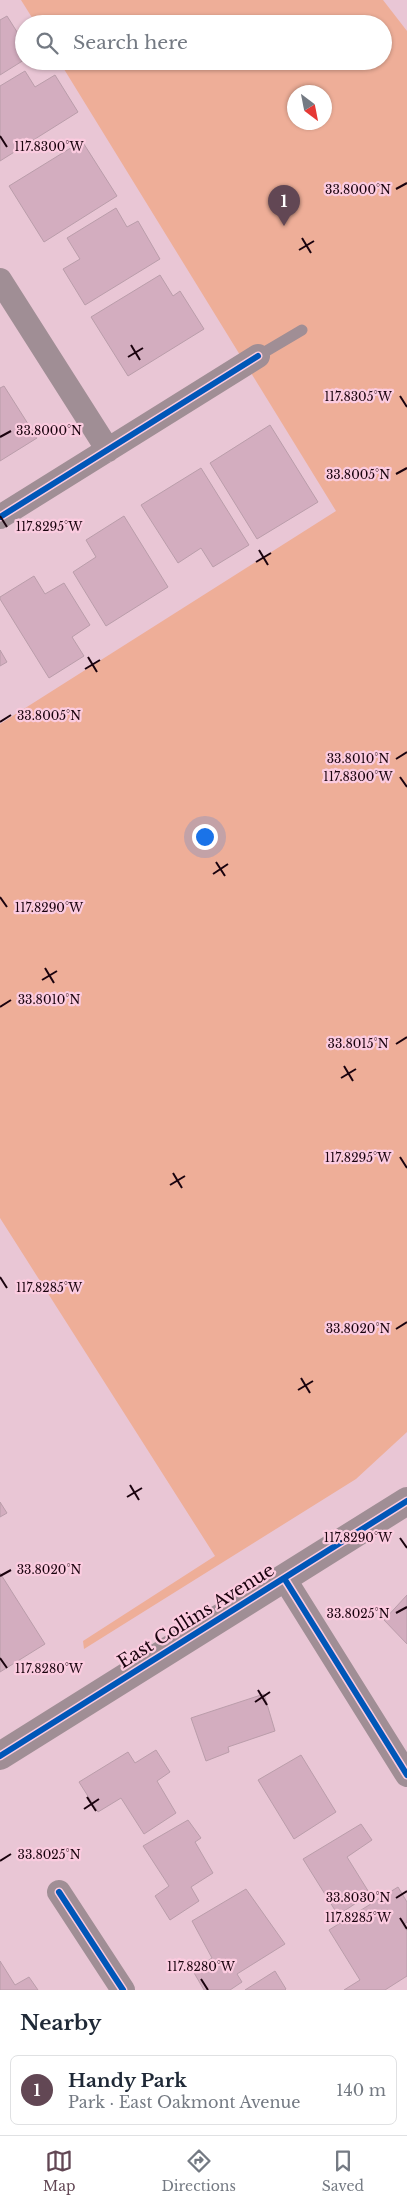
<!DOCTYPE html>
<html lang="en">
<head>
<meta charset="utf-8">
<style>
  body { margin:0; font-family:"Libre Baskerville",serif; background:#f2f2f3; color:#1f2937 }
  .compass { position:absolute; left:287px; top:85px; width:45px; height:45px; border-radius:50%; background:#fff; box-shadow:0 1px 4px #0004; rotate:148deg }
  .you { position:absolute; left:204px; top:836px; width:18px; height:18px; margin:-12px; border:4px solid #fff; border-radius:50%; background:#1a73e8; box-shadow:0 0 0 8px #1a73e833 }
  .badge { display:grid; place-items:center; width:32px; height:32px; border-radius:50%; background:#624754; color:#fff; font-size:16px; font-weight:700 }
  .pin { position:absolute; translate:-50% -41px; filter:drop-shadow(0 1px 2px #0008) }
  .pin::after { content:''; position:absolute; top:26px; width:18px; height:15px; background:inherit; clip-path:polygon(0 0,100% 0,50% 100%) }
  .list { margin:0; padding:0; list-style:none }
  h2 { display:flex; justify-content:space-between; align-items:center; height:65px; margin:0; padding:0 20px; font-size:21px }
  h2 small { font-size:16px; font-weight:400; color:#747a83 }
  .list li { display:grid; grid-template-columns:32px 1fr auto; gap:15px; align-items:center; box-sizing:border-box; height:70px; margin:0 10px 10px; padding:0 10px; border:1px solid #e0e1e3; border-radius:8px }
  .list b { display:block; font-size:19px; white-space:nowrap }
  .list p { margin:0; font-size:16px; white-space:nowrap; color:#747a83 }
  .list em { font-size:16px; font-style:normal; color:#747a83 }
  .icon { flex:none; width:28px; height:28px; fill:none; stroke:currentColor; stroke-width:2; stroke-linecap:round; stroke-linejoin:round }
  .map { position:relative; flex:none; width:407px; height:1990px; overflow:hidden }
  .search { position:absolute; background:#fff; box-shadow:0 1px 4px #0004; left:15px; right:15px; top:15px; height:55px; display:flex; align-items:center; gap:12px; box-sizing:border-box; padding:0 18px; border-radius:28px; color:#747a83; font-size:19px }
  .sheet { height:145px; background:#fff }
  nav { display:flex; justify-content:space-around; align-items:center; box-sizing:border-box; height:70px; border-top:1px solid #e0e1e3; background:#fff; font-size:14px; color:#747a83 }
  nav a { display:grid; justify-items:center; gap:2px }
  nav .on { color:#624754 }
  .map>svg:first-child { display:block }
</style>
</head>
<body>
<div class="map">
<svg width="407" height="1990" viewBox="0 0 407 1990">
  <rect width="100%" height="100%" fill="#e9c6d5"/>
  <path fill="#eeae98" fill-rule="evenodd" d="M21,0H383L407,31V1432L356,1479L84,1649L83,1641L215,1556L0,1218V724L336,511L59,61H383V24H36ZM294,92H324V122H294Z"/>
  <path fill="#d3adbf" stroke="#ba9daa" d="M7,16L24,43V60L0,75V20Z
    M25,71L35,87L55,75L78,112L0,161V86Z
    M82,141L117,196L44,242L9,186Z
    M116,208L127,227L138,221L160,259L85,305L63,269L80,259L67,238Z
    M160,275L173,296L180,291L204,329L128,376L91,317Z
    M4,386L37,438L0,461V388Z
    M270,425L318,502L257,539L210,463Z
    M201,468L249,545L213,567L201,548L178,563L141,505Z
    M124,516L168,587L106,626L73,572L96,557L86,540Z
    M34,576L45,594L64,583L90,625L72,637L84,656L49,678L0,599V597Z
    M0,650L7,662L0,666Z
    M0,1502L7,1513L0,1517Z
    M0,1573L45,1644L0,1672Z
    M407,1595V1644L384,1620Z
    M264,1694L275,1731L228,1747L229,1752L206,1761L191,1718Z
    M156,1750L170,1772L157,1781L176,1813L144,1834L121,1798L98,1812L79,1782L128,1752L135,1763Z
    M301,1755L336,1812L294,1839L258,1780Z
    M188,1820L201,1838L195,1842L213,1873L191,1887L199,1901L170,1920L155,1896L169,1886L143,1846Z
    M361,1824L372,1840L347,1857L370,1894L338,1915L303,1859Z
    M398,1887L407,1902V1922L403,1925L407,1931V1976L385,1990H344L360,1980L329,1930Z
    M246,1889L285,1944L237,1974L242,1982L230,1990H204L193,1971L212,1958L192,1921Z
    M0,1961L15,1985L29,1977L38,1990H0Z
    M275,1971L286,1989L285,1990H245Z"/>
  <g fill="none" stroke-linecap="round" stroke-linejoin="round">
    <path stroke="#a08e95" stroke-width="11" d="M258,356L302,330"/>
    <path stroke="#a08e95" stroke-width="24" d="M0,280L108,450
      M0,517L258,356
      M284,1578L407,1775
      M59,1892L123,1990"/>
    <path stroke="#a08e95" stroke-width="28" d="M0,1756L407,1501"/>
    <defs>
      <path id="cycleway" d="M0,517L258,356
        M284,1578L407,1775
        M0,1756L407,1501
        M59,1892L123,1990"/>
    </defs>
    <use href="#cycleway" stroke="#fbcbdf" stroke-width="9"/>
    <use href="#cycleway" stroke="#0057b8" stroke-width="6"/>
  </g>
  <path fill="none" stroke="#1a030e" stroke-width="2" d="M0,136L7,147M396,189L407,183M302,238L311,253M299,250L314,241M131,345L140,360M128,357L143,348M400,396L407,407M0,437L11,431M396,474L407,468M0,516L7,527M259,550L268,565M256,562L271,553M88,657L97,672M85,669L100,660M0,722L11,715M396,759L407,752M400,777L407,787M216,862L225,876M213,874L228,864M0,897L7,907M45,968L54,983M42,980L57,971M0,1007L11,1000M396,1044L407,1037M344,1066L353,1081M341,1078L356,1069M400,1157L407,1168M173,1173L182,1188M170,1185L185,1176M0,1277L7,1288M396,1329L407,1322M301,1378L310,1393M298,1390L313,1381M130,1485L139,1500M127,1497L142,1488M400,1538L407,1548M0,1576L11,1570M396,1613L407,1607M0,1658L7,1668M258,1690L267,1705M255,1702L270,1692M87,1797L96,1811M84,1809L99,1799M0,1861L11,1854M396,1898L407,1891M400,1918L407,1929M201,1979L208,1990"/>
  <g text-anchor="middle" dominant-baseline="central" stroke-width="4.5" stroke-linejoin="round" paint-order="stroke">
    <g font-size="18" fill="#1a030e" stroke="#fbcbdf">
      <text transform="translate(196 1616) rotate(-32)">East Collins Avenue</text>
    </g>
  </g>
  <g font-size="12" text-anchor="middle" fill="#1a030e" stroke="#fbcbdf" stroke-width="4.5" stroke-linejoin="round" paint-order="stroke">
    <text x="49" y="151">117.8300°W</text>
    <text x="358" y="194">33.8000°N</text>
    <text x="358" y="401">117.8305°W</text>
    <text x="49" y="435">33.8000°N</text>
    <text x="358" y="479">33.8005°N</text>
    <text x="49" y="531">117.8295°W</text>
    <text x="49" y="720">33.8005°N</text>
    <text x="358" y="763">33.8010°N</text>
    <text x="358" y="781">117.8300°W</text>
    <text x="49" y="912">117.8290°W</text>
    <text x="49" y="1004">33.8010°N</text>
    <text x="358" y="1048">33.8015°N</text>
    <text x="358" y="1162">117.8295°W</text>
    <text x="49" y="1292">117.8285°W</text>
    <text x="358" y="1333">33.8020°N</text>
    <text x="358" y="1542">117.8290°W</text>
    <text x="49" y="1574">33.8020°N</text>
    <text x="358" y="1618">33.8025°N</text>
    <text x="49" y="1673">117.8280°W</text>
    <text x="49" y="1859">33.8025°N</text>
    <text x="358" y="1902">33.8030°N</text>
    <text x="358" y="1922">117.8285°W</text>
    <text x="201" y="1971">117.8280°W</text>
  </g>
</svg>
<svg class="compass" viewBox="-18 -18 36 36"><path d="M0-13l5 13h-10z" fill="#e53935"/><path d="M0 13l5-13h-10z" fill="#747a83"/></svg>
<div class="you"></div>
<div class="pin badge" style="left:284px;top:226px">1</div>
<div class="search"><svg class="icon" aria-label="search" viewBox="0 0 24 24"><circle cx="10" cy="10" r="6"/><path d="M15 15l6 6"/></svg>Search here</div>
</div>
<section class="sheet">
<h2>Nearby<small></small></h2>
<ul class="list">
<li><span class="badge">1</span><div><b>Handy Park</b><p>Park · East Oakmont Avenue</p></div><em>140 m</em></li>
</ul>
</section>
<nav>
<a class="on"><svg class="icon" aria-label="map" viewBox="0 0 24 24"><path d="M3 6l6-2 6 2 6-2v14l-6 2-6-2-6 2zM9 4v14M15 6v14"/></svg>Map</a>
<a><svg class="icon" aria-label="directions" viewBox="0 0 24 24"><path d="M12 3l9 9-9 9-9-9zM9 14v-3h6M13 9l2 2-2 2"/></svg>Directions</a>
<a><svg class="icon" aria-label="saved" viewBox="0 0 24 24"><path d="M7 4h10v16l-5-4-5 4z"/></svg>Saved</a>
</nav>
</body>
</html>
